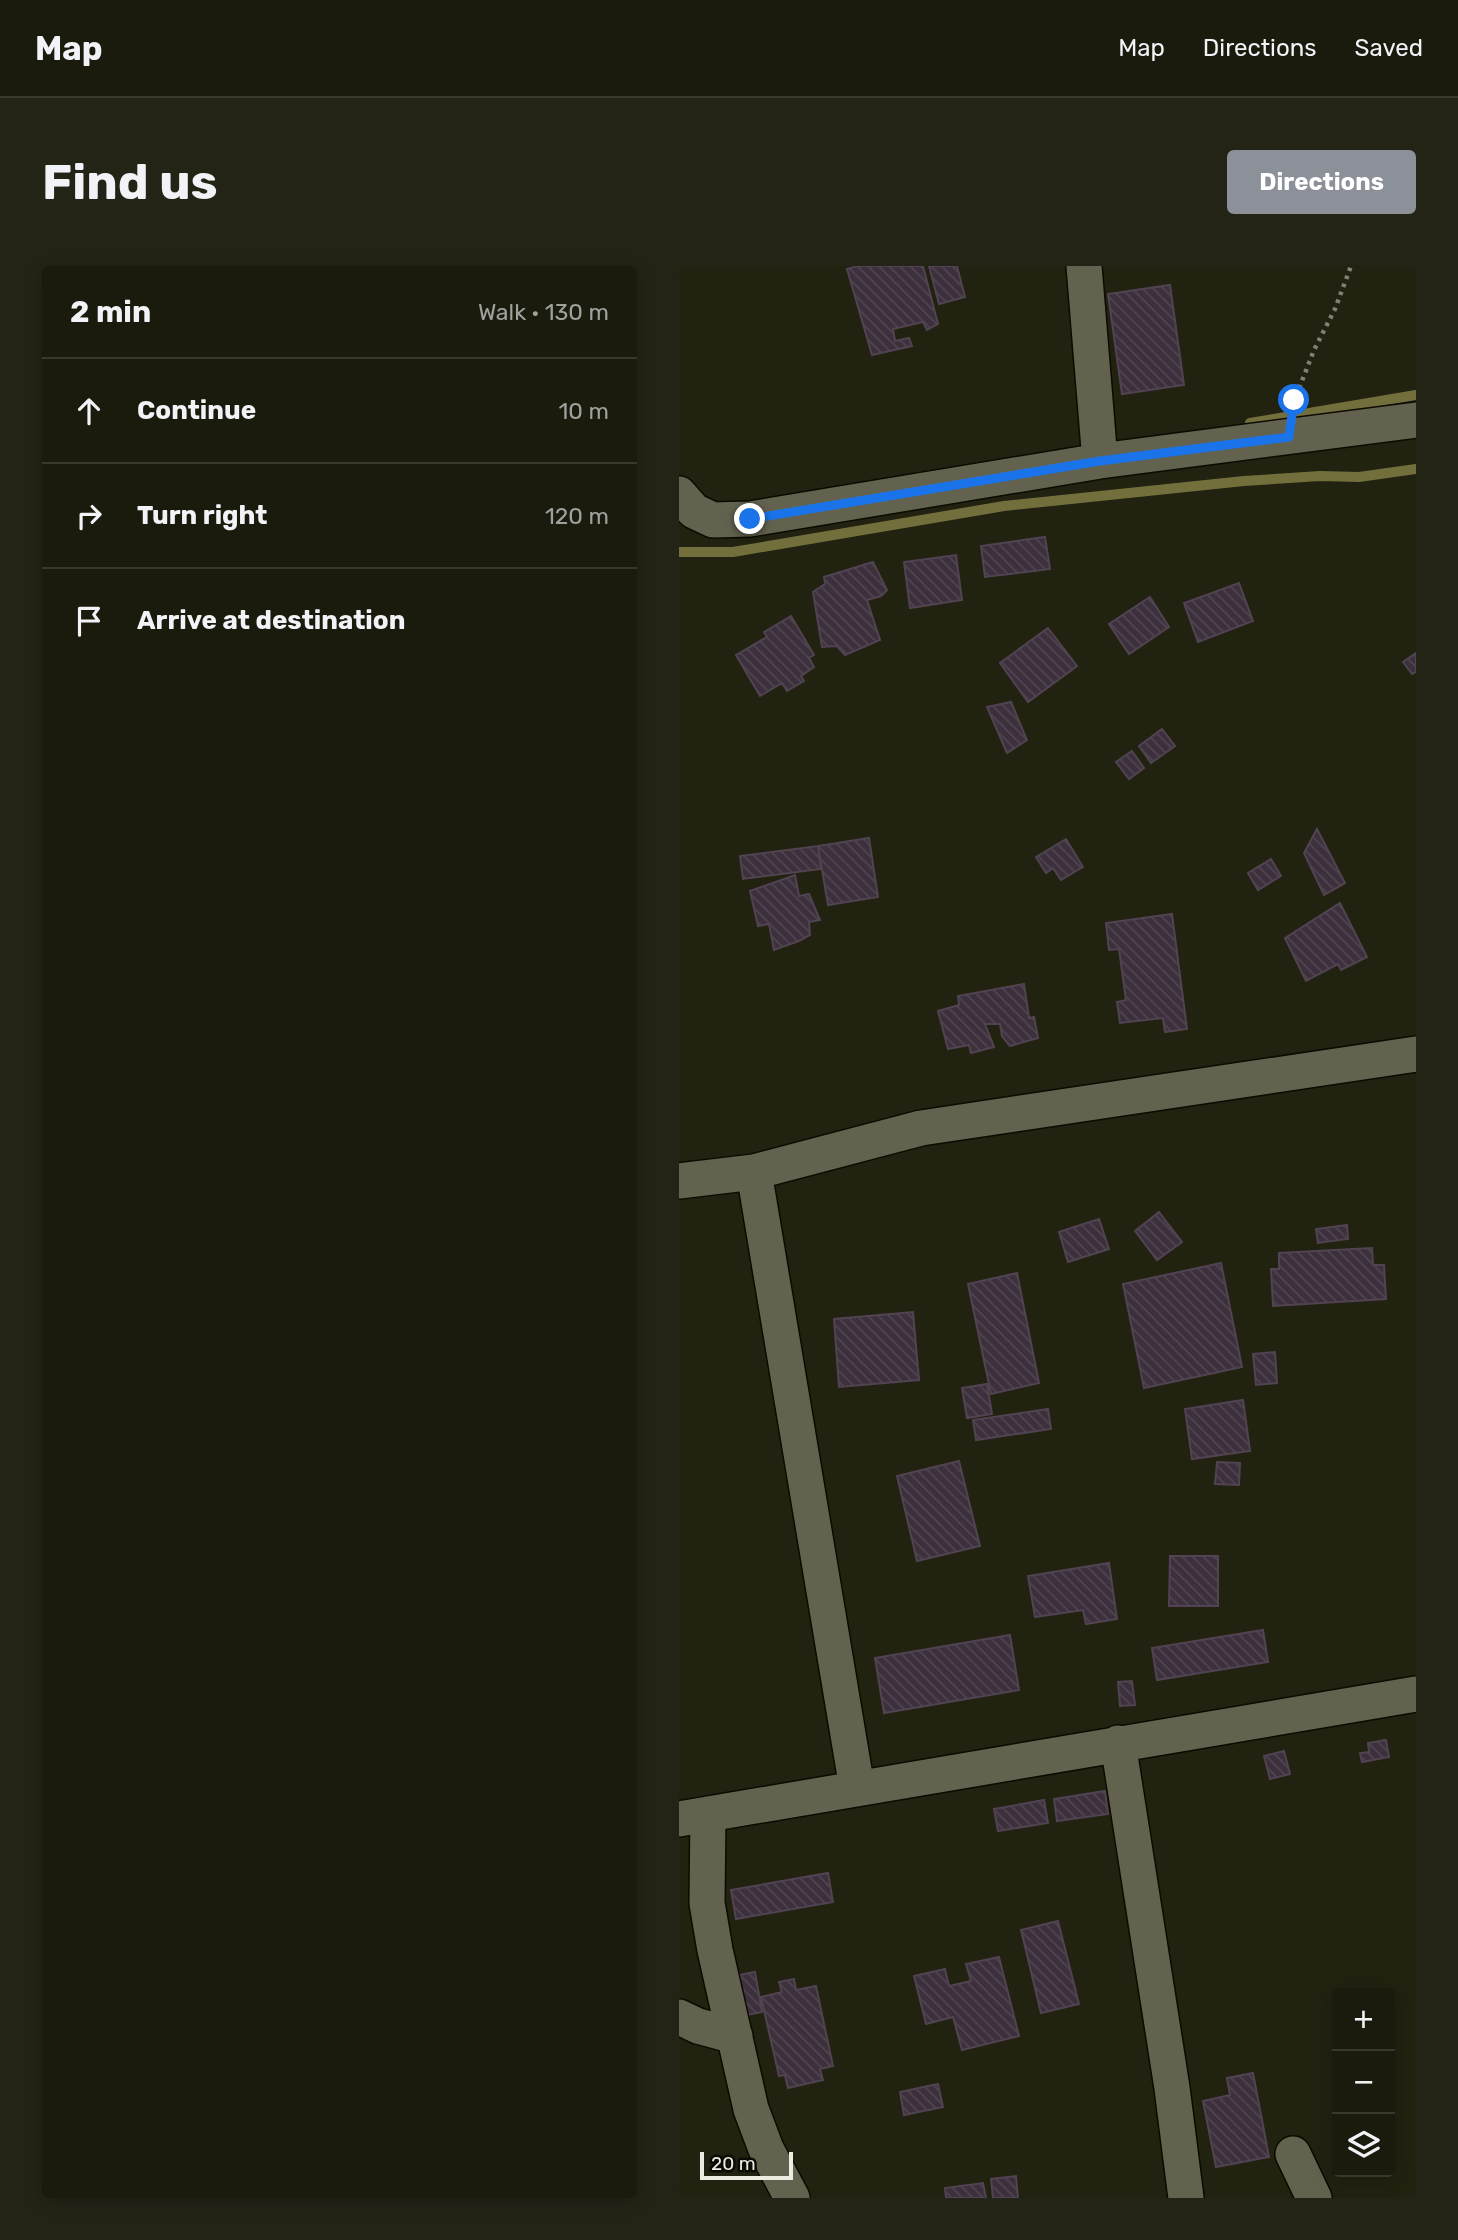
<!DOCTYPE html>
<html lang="en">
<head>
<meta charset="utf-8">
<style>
  body { margin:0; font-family:Rubik,sans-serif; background:#232316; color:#f1f3f6 }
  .controls { position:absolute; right:21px; bottom:21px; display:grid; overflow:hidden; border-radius:7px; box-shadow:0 4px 18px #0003 }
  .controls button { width:63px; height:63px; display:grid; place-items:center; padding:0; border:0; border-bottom:2px solid #38382e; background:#1a1a0d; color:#f1f3f6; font:35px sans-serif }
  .scale { position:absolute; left:21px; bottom:18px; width:93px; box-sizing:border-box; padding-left:7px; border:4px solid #ecece1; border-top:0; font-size:19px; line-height:24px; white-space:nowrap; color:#ecece1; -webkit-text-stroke:5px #0b0b05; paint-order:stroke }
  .stop { position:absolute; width:21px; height:21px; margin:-16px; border:5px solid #1a73e8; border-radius:50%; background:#fff }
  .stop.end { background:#1a73e8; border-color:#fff; box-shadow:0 2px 7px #0008 }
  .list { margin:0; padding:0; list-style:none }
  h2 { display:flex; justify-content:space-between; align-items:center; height:91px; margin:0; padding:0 28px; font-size:30px }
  h2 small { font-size:23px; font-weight:400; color:#9fa19d }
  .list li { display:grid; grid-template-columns:46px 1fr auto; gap:21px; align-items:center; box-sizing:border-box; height:105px; padding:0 28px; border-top:2px solid #38382e }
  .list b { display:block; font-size:26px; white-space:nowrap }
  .list em { font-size:23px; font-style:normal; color:#9fa19d }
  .icon { flex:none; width:38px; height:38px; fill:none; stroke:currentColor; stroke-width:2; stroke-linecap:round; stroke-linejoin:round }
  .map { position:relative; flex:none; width:737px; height:1932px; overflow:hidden; border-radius:7px }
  header { display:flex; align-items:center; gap:42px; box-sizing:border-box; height:98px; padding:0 35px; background:#1a1a0d; border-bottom:2px solid #38382e }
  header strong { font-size:33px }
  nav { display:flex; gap:38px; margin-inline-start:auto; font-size:24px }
  .intro { display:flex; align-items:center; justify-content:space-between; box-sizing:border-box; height:168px; padding:0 42px }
  h1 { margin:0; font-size:49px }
  .button { padding:18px 32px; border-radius:7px; background:#8c9099; color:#fff; font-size:24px; font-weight:700 }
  main { display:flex; gap:42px; padding:0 42px }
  aside { flex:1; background:#1a1a0d; border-radius:7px; box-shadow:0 4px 18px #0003 }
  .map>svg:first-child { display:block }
</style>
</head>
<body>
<header>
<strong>Map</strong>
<nav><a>Map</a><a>Directions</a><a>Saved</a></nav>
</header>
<div class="intro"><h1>Find us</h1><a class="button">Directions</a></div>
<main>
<aside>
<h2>2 min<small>Walk · 130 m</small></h2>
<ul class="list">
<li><svg class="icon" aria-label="ahead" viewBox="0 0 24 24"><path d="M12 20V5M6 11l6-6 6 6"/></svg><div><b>Continue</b></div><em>10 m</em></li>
<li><svg class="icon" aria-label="right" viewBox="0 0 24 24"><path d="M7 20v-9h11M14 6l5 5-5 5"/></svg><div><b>Turn right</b></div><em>120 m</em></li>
<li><svg class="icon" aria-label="arrive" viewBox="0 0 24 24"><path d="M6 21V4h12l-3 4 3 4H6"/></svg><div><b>Arrive at destination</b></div></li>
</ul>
</aside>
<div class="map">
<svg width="737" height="1932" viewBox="0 0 737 1932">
  <defs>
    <pattern id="building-back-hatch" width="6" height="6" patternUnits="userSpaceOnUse" patternTransform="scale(1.75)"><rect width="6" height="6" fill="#3d303d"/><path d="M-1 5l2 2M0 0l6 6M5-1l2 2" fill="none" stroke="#504450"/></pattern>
  </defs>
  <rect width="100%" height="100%" fill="#221"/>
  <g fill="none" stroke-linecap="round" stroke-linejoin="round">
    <path stroke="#726f3c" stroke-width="10" d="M571,157L737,129
      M0,286H54L325,240L565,215L641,210L680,211L737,203"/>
  </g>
  <path fill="url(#building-back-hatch)" stroke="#514351" stroke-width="2" d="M179,0H244L259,58L248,64L244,56L214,63L216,75L230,72L233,80L193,89L168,3Z
    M250,0H278L286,31L260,38Z
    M491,19L505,119L443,128L429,28Z
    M366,271L371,303L306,311L302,280Z
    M277,289L283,334L231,342L225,296Z
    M194,296L208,324L202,330L188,334L201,374L166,389L158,380L143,381L134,326L146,318L145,311Z
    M560,317L574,355L519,376L505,337Z
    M471,331L490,361L450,388L430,358Z
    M112,350L135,389L130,392L135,401L122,410L125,415L108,425L103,417L81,430L57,389L88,371L85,366Z
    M369,362L398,400L349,436L321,397Z
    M737,387V406L733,408L724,396Z
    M332,436L348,474L328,487L308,441Z
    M483,463L496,480L472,497L460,480Z
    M453,485L465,502L450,513L437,496Z
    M638,563L666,617L645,629L625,587Z
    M190,572L199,631L149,639L139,580Z
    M387,573L404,601L382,614L374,602L367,607L357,591Z
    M139,580L142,603L64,613L61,590Z
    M592,593L602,610L579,624L569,607Z
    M116,609L120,630L130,628L141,654L130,656L131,669L120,675L95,684L90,658L79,660L71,625Z
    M661,637L688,691L662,704L659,698L627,715L606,672Z
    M493,648L508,763L486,766L484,752L441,757L438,736L447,734L440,683L430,684L427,657Z
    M345,718L350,752L355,751L359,772L331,780L323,770L321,758H306L315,781L292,787L290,779L269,783L259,745L280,739L279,730Z
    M480,946L503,976L478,994L456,965Z
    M420,953L430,983L389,996L380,966Z
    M668,959L669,973L639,977L637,963Z
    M693,982L694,999H705L707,1033L594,1040L592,1003H600V987Z
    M542,997L563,1101L465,1122L444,1018Z
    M338,1007L360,1117L312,1128L289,1018Z
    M234,1046L240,1114L160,1121L155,1053Z
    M596,1086L598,1117L577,1119L574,1088Z
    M308,1118L313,1148L288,1152L283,1122Z
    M564,1134L571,1185L513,1193L506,1143Z
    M369,1143L372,1163L297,1174L294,1154Z
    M280,1195L301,1280L238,1295L218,1210Z
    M538,1196L561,1197L560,1219L536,1218Z
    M491,1290H539V1340H490Z
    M430,1297L438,1353L407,1358L404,1344L356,1351L349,1310Z
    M584,1364L589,1396L478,1414L473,1382Z
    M331,1369L340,1424L205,1447L196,1392Z
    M453,1415L456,1439L441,1440L439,1416Z
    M707,1474L710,1491L683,1496L681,1487L690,1486L689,1477Z
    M605,1485L611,1508L591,1513L585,1490Z
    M426,1525L429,1548L378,1555L375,1533Z
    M365,1534L369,1557L319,1565L315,1543Z
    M149,1607L154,1636L57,1653L52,1624Z
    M379,1655L400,1738L362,1747L342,1664Z
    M320,1691L340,1770L283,1784L274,1751L247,1758L235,1710L266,1703L270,1720L292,1715L287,1698Z
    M76,1706L83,1746L67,1749L60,1709Z
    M115,1713L117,1724L137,1720L154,1800L141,1803L144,1814L109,1822L106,1809L100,1810L82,1731L103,1726L100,1716Z
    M574,1807L590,1891L537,1901L524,1835L551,1829L548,1812Z
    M259,1818L264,1841L225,1849L221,1826Z
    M337,1910L339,1932H314L312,1913Z
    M304,1917L307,1932H267L266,1922Z"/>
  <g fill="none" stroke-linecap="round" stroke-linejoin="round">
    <defs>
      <path id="minor" d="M405,0L421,195
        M0,228L15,245L34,254L71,253L421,195L737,154
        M75,906L178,1522
        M0,915L75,906L242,862L737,788
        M439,1477L493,1822L507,1932
        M29,1548L28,1637L36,1684L72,1843L87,1883L113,1932
        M0,1553L737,1428
        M0,1751L19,1760L56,1770
        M614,1888L635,1932"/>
    </defs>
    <use href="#minor" stroke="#0c0b00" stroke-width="38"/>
    <path stroke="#828274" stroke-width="4.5" stroke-dasharray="3.5 5" stroke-linecap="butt" d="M614,138L635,84L656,43L672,0"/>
    <use href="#minor" stroke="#63624f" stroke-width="35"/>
  </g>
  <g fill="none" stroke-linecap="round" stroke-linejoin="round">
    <path stroke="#1a73e8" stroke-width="9" d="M71,253L421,195L610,171L615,134"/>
  </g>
</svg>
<div class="controls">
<button>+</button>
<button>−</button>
<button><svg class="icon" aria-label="layers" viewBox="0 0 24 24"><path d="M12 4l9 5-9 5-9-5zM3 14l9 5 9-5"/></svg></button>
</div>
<div class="scale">20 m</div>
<div class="stop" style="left:615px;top:134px"></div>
<div class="stop end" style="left:71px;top:253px"></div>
</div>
</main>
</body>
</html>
